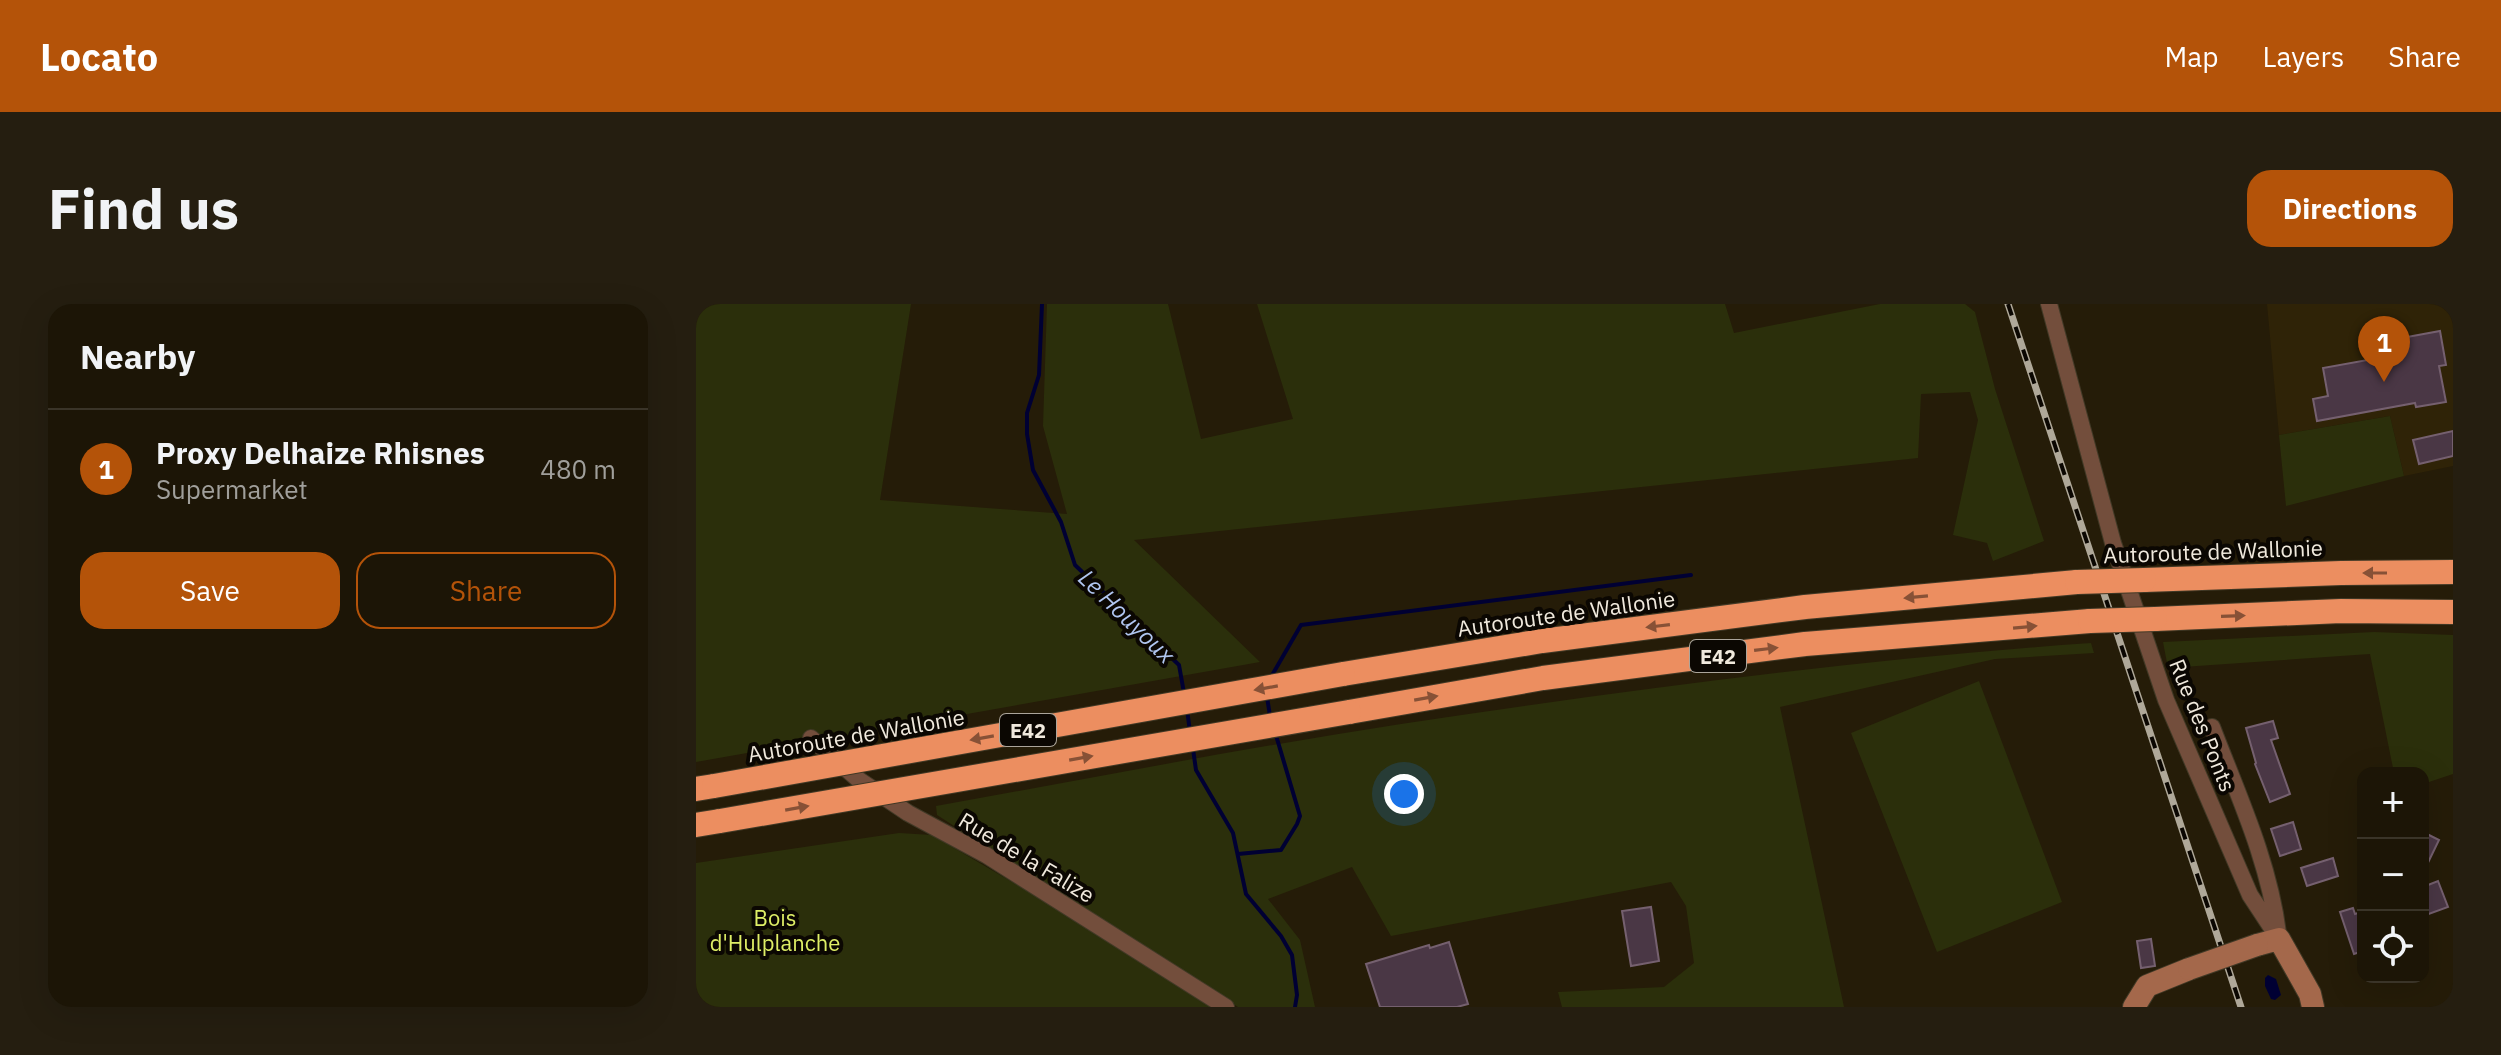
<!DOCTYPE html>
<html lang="en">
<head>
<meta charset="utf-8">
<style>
  body { margin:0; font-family:"IBM Plex Sans",sans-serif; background:#251e10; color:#f1f3f6 }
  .controls { position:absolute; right:24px; bottom:24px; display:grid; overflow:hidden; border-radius:16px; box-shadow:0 8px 32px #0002 }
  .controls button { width:72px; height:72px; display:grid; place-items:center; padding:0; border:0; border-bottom:2px solid #3a3428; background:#1c1506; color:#f1f3f6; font:40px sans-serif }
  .you { position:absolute; left:708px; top:490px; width:28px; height:28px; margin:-20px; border:6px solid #fff; border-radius:50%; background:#1a73e8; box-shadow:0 0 0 12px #1a73e833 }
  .badge { display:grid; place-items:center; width:52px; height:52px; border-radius:50%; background:#b45309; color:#fff; font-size:26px; font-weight:700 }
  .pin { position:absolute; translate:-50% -66px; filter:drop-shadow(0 2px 4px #0008) }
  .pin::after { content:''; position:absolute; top:42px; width:28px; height:24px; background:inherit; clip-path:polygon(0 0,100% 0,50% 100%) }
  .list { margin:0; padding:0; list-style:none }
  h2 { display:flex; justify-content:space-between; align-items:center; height:104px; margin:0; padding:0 32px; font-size:34px }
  h2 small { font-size:26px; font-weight:400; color:#a09f9b }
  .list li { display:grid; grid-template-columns:52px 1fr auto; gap:24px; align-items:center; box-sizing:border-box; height:120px; padding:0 32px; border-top:2px solid #3a3428 }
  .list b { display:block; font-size:30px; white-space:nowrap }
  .list p { margin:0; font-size:26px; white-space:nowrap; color:#a09f9b }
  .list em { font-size:26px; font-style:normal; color:#a09f9b }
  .actions { display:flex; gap:16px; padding:24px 32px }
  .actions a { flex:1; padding:18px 0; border:2px solid #b45309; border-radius:24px; text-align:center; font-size:28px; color:#b45309 }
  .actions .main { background:#b45309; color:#fff }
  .icon { flex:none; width:44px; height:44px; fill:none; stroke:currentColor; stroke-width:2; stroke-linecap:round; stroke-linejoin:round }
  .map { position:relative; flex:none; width:1757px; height:703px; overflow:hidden; border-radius:24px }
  header { display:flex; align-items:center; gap:48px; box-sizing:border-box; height:112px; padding:0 40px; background:#b45309; color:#fff }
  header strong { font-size:38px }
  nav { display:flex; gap:44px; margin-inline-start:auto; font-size:28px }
  .intro { display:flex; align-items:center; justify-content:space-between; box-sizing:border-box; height:192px; padding:0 48px }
  h1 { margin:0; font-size:56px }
  .button { padding:20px 36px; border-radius:24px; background:#b45309; color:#fff; font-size:28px; font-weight:700 }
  main { display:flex; gap:48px; padding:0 48px }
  aside { flex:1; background:#1c1506; border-radius:24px; box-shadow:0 8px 32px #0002 }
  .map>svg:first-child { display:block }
</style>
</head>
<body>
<header>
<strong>Locato</strong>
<nav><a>Map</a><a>Layers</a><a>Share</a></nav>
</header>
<div class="intro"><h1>Find us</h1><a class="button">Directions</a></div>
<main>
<aside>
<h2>Nearby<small></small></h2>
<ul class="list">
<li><span class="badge">1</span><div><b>Proxy Delhaize Rhisnes</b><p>Supermarket</p></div><em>480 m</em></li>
</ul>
<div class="actions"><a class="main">Save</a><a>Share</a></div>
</aside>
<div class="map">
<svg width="1757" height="703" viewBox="0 0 1757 703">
  <rect width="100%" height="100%" fill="#251c08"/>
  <path fill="#2f2307" d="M1571,0H1757V162L1708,172L1694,112L1583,131Z"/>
  <path fill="#2b2f0b" d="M0,0H215L184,196L371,210L347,122L351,0H472L505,135L597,115L561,0H1029L1038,29L1184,0H1269L1279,8L1299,85L1348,237L1297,257L1291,239L1257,231L1282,116L1274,88L1225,90L1222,154L438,236L564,358L0,458Z
    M1694,112L1708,172L1590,202L1583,131Z
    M1678,328L1757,331V470L1727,480V469H1698L1674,350L1472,364L1467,338Z
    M1395,339L1398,349L1299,355L1084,403L1148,703H866L862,688L968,683L998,659L990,602L975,578L695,632L656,563L572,595L604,636L619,703H542L241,511L240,502C395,474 549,444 705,420C933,386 1164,355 1395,339Z
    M1283,377L1366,598L1241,648L1155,429Z
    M203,529L236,531L357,602L519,703H0V559Z"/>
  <path fill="#003" d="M1572,671L1580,675L1585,691L1579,696L1575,695L1569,682V674Z"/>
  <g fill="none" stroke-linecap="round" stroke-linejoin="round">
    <path stroke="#003" stroke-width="4" d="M346,0L343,71L331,109V130L337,166L365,218L379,261L483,361L488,389
      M575,373L605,321L995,271
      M571,393L574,412
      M491,405L494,428
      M497,445L500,466L537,529L550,590L585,632L596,651L601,691L599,703
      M542,550L585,546L601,520L604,512L579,428"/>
  </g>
  <path fill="#4a3745" stroke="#75606f" stroke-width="2" d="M1744,27L1750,61L1743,62L1750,98L1720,103L1719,99L1621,117L1617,95L1632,92L1627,64L1705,50L1703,40L1712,38L1711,33Z
    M1757,127V152L1723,160L1717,136Z
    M1577,417L1582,434L1575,436L1594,490L1574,498L1559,460L1560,459L1550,424Z
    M1597,518L1605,545L1584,552L1575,525Z
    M1727,528L1743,536L1727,569Z
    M1637,554L1642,572L1611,582L1605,564Z
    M1742,577L1752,603L1730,611L1727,602V583Z
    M955,603L963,657L935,662L926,607Z
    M1657,604L1659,610L1662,609L1667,626V647L1658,650L1644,608Z
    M1455,635L1459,662L1445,664L1441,637Z
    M753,638L772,700L761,703H684L670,660L733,641L734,644Z"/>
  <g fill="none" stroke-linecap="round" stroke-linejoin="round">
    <defs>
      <path id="street" d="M1353,0L1417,239L1470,396L1554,591L1583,635
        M1516,423C1542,491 1573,557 1582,629
        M115,434L163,476L212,509L290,551L530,703"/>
      <path id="secondary" d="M1561,641L1583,635L1614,690L1617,703
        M1438,703L1451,682L1493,665"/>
      <path id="highway" d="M1448,276L1645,269L1757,268
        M1459,315L1645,307L1757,308
        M647,370L846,337L1109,303L1381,278
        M653,408L847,374L1109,340L1394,317
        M0,485L18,482
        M0,521L24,517"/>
    </defs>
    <use href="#street" stroke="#413926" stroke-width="18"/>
    <use href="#secondary" stroke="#413926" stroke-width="24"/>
    <use href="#highway" stroke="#413926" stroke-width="26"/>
    <use href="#street" stroke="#734e3c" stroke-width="16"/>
    <use href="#secondary" stroke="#a4684b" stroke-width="22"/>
    <use href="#highway" stroke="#ec8e60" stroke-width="24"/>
    <defs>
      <path id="rail" d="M1312,0L1545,703"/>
    </defs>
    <use href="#rail" stroke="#afa899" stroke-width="7"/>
    <use href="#rail" stroke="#0b0702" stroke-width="4" stroke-dasharray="12" stroke-linecap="butt"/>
    <defs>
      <path id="secondary-bridge" d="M1493,665L1561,641"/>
      <path id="highway-bridge" d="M1381,278L1448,276
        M1394,317L1459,315
        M18,482L647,370
        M24,517L653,408"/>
    </defs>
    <use href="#secondary-bridge" stroke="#413926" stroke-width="24" stroke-linecap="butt"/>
    <use href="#highway-bridge" stroke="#413926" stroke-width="26" stroke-linecap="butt"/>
    <use href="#secondary-bridge" stroke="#a4684b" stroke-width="22"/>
    <use href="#highway-bridge" stroke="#ec8e60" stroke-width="24"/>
  </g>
  <defs><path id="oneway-solid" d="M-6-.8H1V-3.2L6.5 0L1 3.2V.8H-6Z" transform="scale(2)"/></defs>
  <g fill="#875136">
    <use href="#oneway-solid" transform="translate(1679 269) rotate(180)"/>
    <use href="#oneway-solid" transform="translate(1220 293) rotate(175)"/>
    <use href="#oneway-solid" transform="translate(1537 312) rotate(-2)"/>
    <use href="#oneway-solid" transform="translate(962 322) rotate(173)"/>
    <use href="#oneway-solid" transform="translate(1329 323) rotate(-5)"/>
    <use href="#oneway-solid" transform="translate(1070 345) rotate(-7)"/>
    <use href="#oneway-solid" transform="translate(570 384) rotate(170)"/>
    <use href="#oneway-solid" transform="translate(730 394) rotate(-10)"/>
    <use href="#oneway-solid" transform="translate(286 434) rotate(170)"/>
    <use href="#oneway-solid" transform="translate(385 454) rotate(-10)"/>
    <use href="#oneway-solid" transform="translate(101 504) rotate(-10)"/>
  </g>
  <g text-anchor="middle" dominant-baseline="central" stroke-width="8" stroke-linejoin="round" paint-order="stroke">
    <g fill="#0b0702" stroke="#aba59b" stroke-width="2">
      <rect x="994" y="336" width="56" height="32" rx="6"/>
      <rect x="304" y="410" width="56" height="32" rx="6"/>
    </g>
    <g font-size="20" font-weight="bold" fill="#f0e9dd">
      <text x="1022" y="352">E42</text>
      <text x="332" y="426">E42</text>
    </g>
    <g font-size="22" fill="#f0e9dd" stroke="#0b0702">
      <text transform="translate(1517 247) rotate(-2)">Autoroute de Wallonie</text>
      <text transform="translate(870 309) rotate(-8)">Autoroute de Wallonie</text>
      <text transform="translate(1507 421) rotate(68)">Rue des Ponts</text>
      <text transform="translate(160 431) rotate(-10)">Autoroute de Wallonie</text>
      <text transform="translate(331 553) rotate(31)">Rue de la Falize</text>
    </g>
    <g font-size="22" fill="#deee66" stroke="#0b0702">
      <text x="79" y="613">Bois<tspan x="79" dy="25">d'Hulplanche</tspan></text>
    </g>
    <g font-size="24" font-style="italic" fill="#b0c6f0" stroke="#0b0702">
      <text transform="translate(431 312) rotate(44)">Le Houyoux</text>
    </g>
  </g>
</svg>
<div class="controls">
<button>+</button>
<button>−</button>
<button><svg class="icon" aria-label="locate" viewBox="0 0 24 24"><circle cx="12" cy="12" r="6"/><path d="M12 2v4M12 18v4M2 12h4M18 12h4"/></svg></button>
</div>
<div class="you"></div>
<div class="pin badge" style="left:1688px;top:78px">1</div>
</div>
</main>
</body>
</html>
